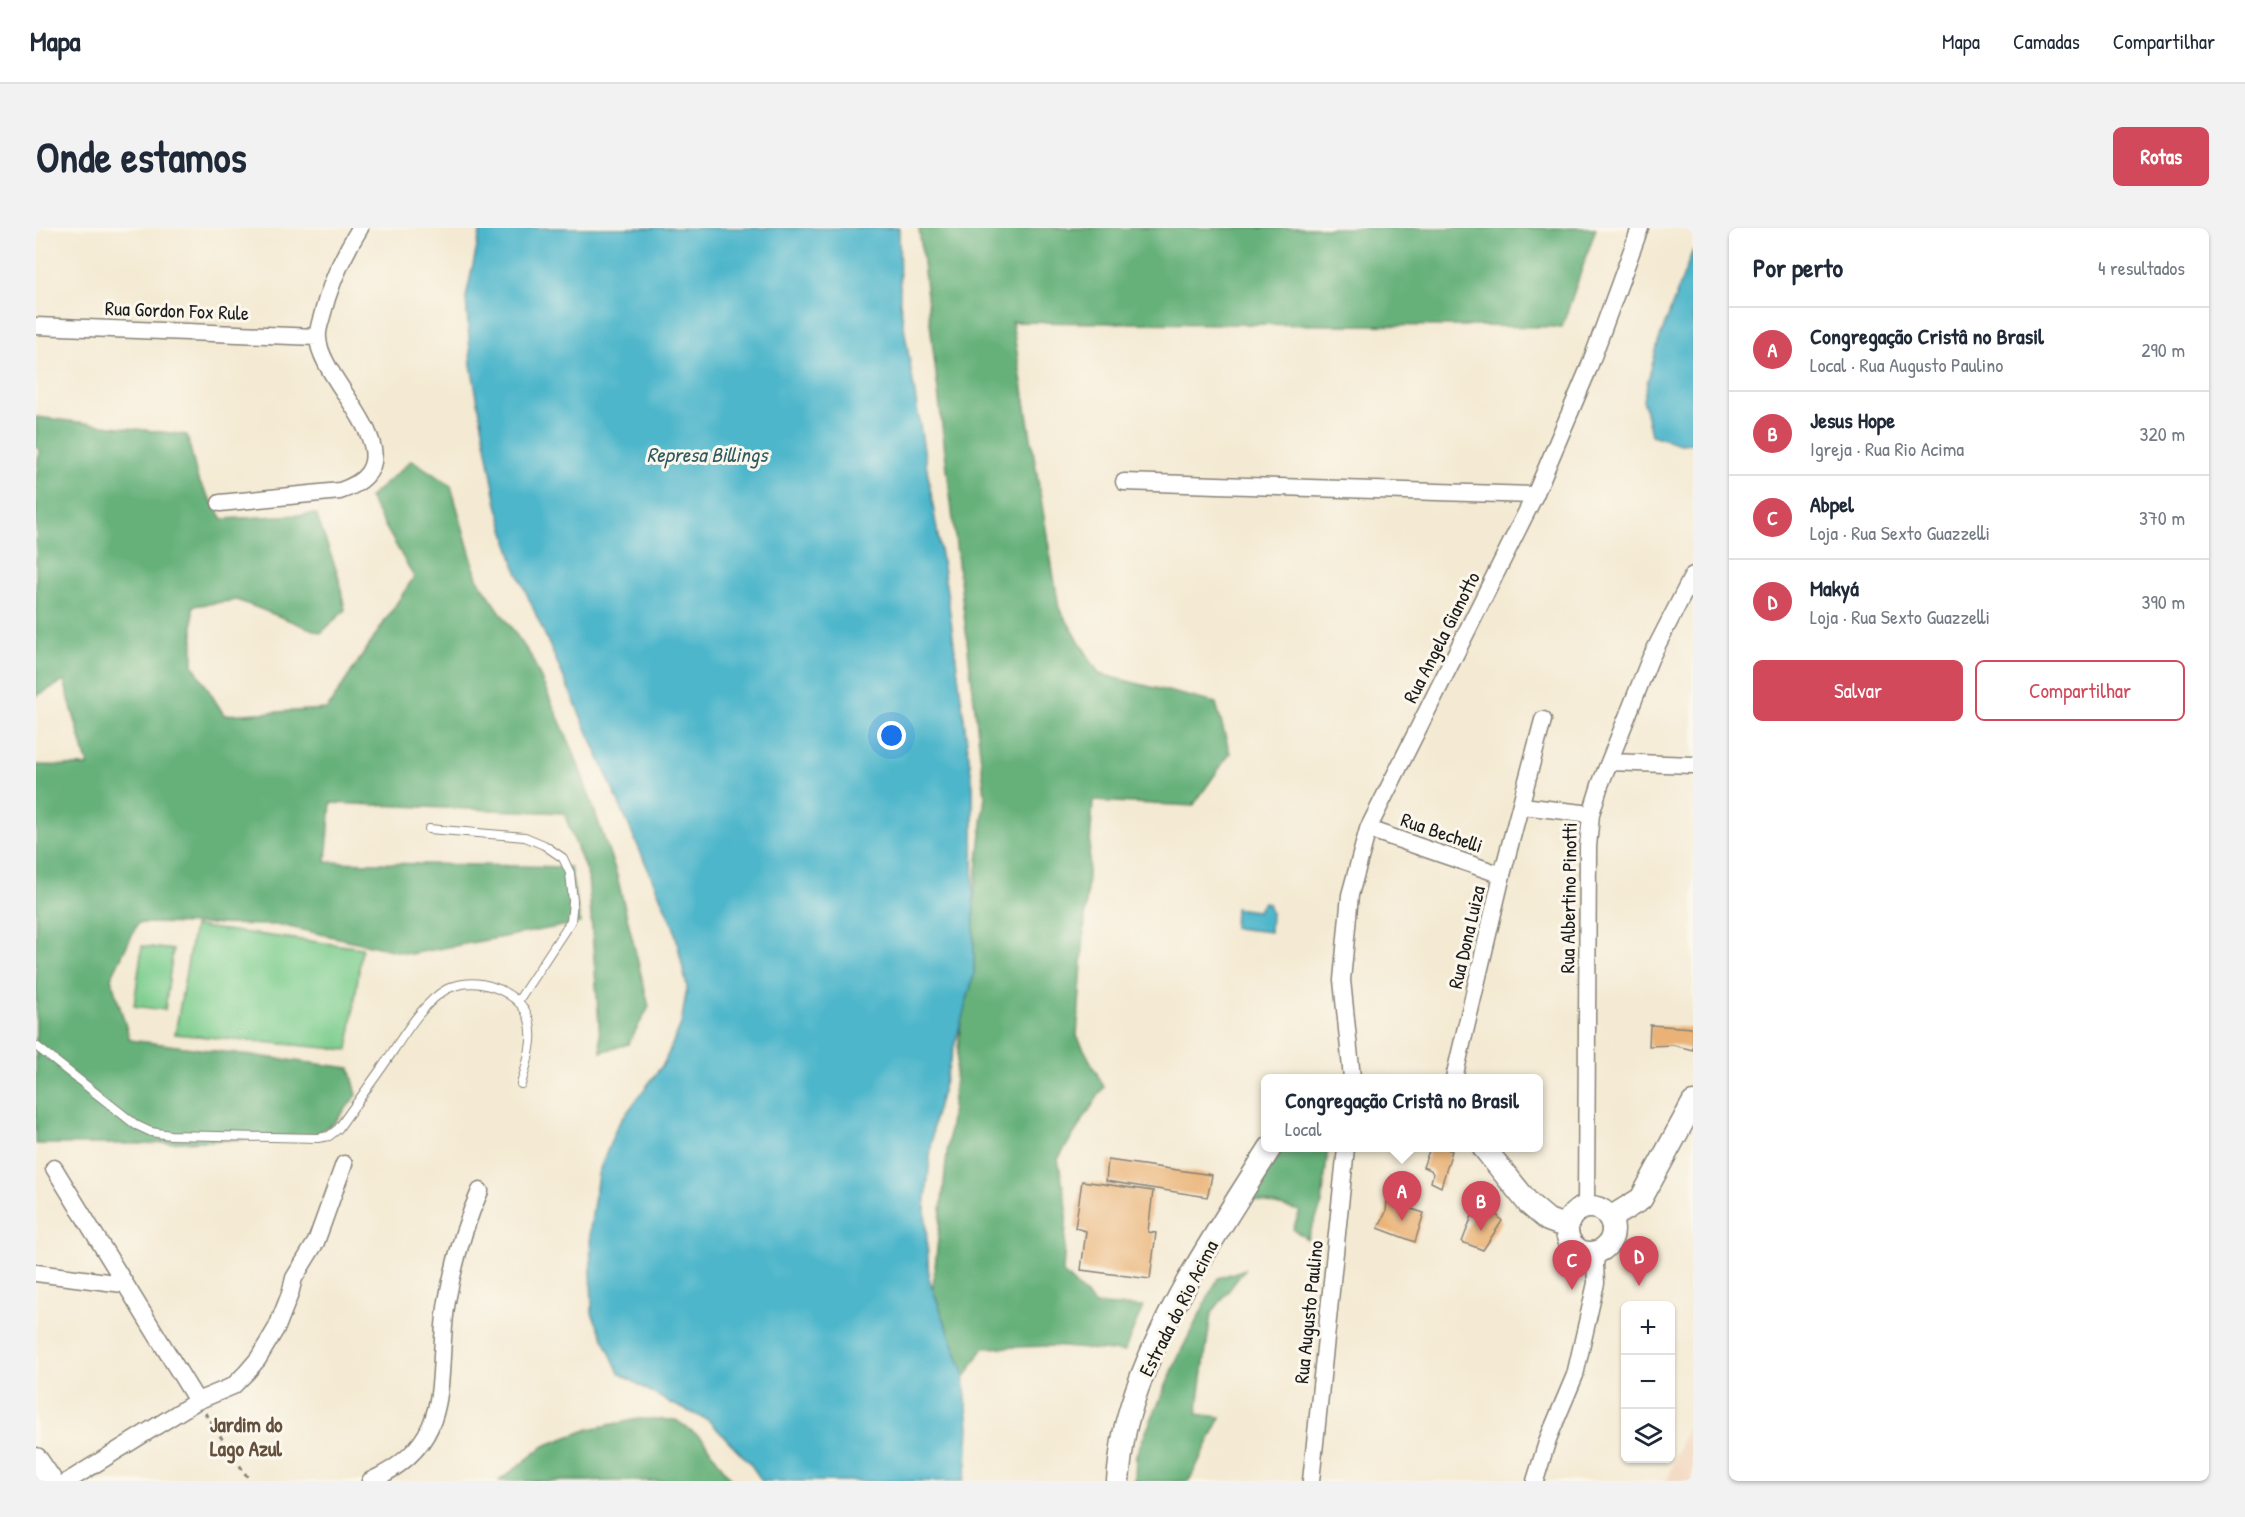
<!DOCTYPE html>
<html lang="pt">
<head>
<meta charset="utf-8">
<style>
  body { margin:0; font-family:"Patrick Hand",sans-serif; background:#f2f2f3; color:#1f2937 }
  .controls { position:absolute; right:18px; bottom:18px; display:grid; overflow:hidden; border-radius:9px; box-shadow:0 2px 4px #0004 }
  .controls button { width:54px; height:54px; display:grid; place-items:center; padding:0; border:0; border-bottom:2px solid #e0e1e3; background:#fff; color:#1f2937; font:30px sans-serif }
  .you { position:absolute; left:856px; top:508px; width:21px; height:21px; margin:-15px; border:4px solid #fff; border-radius:50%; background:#1a73e8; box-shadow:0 0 0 9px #1a73e833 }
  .badge { display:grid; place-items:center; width:39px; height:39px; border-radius:50%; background:#d1495b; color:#fff; font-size:20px; font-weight:700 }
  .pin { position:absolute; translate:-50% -50px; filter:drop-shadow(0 2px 3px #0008) }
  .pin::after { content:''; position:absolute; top:32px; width:21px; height:18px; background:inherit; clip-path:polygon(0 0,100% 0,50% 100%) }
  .popup { position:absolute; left:1225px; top:846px; width:282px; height:78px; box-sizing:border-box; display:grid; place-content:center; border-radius:9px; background:#fff; filter:drop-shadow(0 2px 4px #0005); font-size:20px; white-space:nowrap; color:#747a83 }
  .popup b { font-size:22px; color:#1f2937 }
  .popup::after { content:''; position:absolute; left:50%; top:100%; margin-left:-12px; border:12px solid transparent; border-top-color:#fff }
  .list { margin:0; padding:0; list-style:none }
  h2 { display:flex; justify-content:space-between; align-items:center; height:78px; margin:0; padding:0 24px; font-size:26px }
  h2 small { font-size:20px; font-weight:400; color:#747a83 }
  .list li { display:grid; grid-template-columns:39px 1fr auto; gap:18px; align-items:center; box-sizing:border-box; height:84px; padding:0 24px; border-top:2px solid #e0e1e3 }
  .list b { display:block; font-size:22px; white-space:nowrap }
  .list p { margin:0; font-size:20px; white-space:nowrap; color:#747a83 }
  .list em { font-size:20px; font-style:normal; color:#747a83 }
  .actions { display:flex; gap:12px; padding:18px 24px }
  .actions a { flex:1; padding:14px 0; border:2px solid #d1495b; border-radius:9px; text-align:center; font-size:21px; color:#d1495b }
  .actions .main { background:#d1495b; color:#fff }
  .icon { flex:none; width:33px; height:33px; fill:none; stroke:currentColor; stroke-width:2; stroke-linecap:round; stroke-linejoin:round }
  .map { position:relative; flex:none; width:1657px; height:1253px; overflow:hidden; border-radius:9px }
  header { display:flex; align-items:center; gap:36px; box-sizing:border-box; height:84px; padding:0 30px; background:#fff; border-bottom:2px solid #e0e1e3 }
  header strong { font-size:28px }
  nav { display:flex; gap:33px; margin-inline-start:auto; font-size:21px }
  .intro { display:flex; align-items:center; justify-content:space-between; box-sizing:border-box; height:144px; padding:0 36px }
  h1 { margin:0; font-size:42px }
  .button { padding:15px 27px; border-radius:9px; background:#d1495b; color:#fff; font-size:21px; font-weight:700 }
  main { display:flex; gap:36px; padding:0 36px }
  aside { flex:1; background:#fff; border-radius:9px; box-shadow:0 2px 4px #0004 }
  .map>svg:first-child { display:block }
</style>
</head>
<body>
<header>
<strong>Mapa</strong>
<nav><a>Mapa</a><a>Camadas</a><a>Compartilhar</a></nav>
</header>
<div class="intro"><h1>Onde estamos</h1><a class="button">Rotas</a></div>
<main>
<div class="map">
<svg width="1657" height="1253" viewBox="0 0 1657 1253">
  <rect width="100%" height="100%" fill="#fbf7ec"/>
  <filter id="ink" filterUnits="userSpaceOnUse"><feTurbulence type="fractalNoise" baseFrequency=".0167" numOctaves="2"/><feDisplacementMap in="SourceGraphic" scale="12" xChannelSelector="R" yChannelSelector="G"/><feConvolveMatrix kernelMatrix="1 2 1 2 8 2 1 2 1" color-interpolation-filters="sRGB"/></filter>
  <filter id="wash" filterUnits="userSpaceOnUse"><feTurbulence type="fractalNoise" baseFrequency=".008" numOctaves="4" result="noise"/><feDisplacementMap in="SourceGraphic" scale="24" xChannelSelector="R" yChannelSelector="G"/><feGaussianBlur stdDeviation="1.35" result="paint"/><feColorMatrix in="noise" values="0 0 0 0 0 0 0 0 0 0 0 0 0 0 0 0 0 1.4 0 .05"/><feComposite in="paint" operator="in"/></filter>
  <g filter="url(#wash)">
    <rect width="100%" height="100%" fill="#f4ead3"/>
    <path fill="#f1d5bd" d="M1657,1183V1253H1631Z"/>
    <path fill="#7ece8f" stroke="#4d7556" stroke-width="1.5" d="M158,698L326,720L312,822L139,806Z
      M106,718L137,722L129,782L98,778Z"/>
    <path fill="#66b17a" stroke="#41664b" stroke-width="1.5" d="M883,0H1560L1526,99L976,94L1023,380L1063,446L1180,475L1194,525L1157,578L1057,573L1041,808L1068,859L1022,931L1031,980L1027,1045L1060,1077L1107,1079L1088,1124L1015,1118L947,1120L925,1156L890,1124L949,567Z
      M0,189L151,207L162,252L187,291L280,286L302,347L309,382L285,405L201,372L157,378V437L188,487L291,481L378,349L333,270L376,232L415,258L441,350L495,428L538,525L580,644L613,779L592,816L565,824L552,649L528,585L295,575L290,634L534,639L544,695L374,726L244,697L102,695L75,750L94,812L314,840L321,867L298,895L279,907L109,916H0V537L52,538L28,453L0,468V251L3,221L0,219Z
      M1246,920H1292L1286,976L1271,1011L1257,1001L1264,983L1215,971Z
      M1209,1041L1175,1086L1161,1186L1185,1189L1153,1253H1099L1100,1227L1144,1125L1182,1050Z
      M602,1191L640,1192L666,1210L696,1253H463L508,1218L553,1201Z"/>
    <path fill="#4db6cb" stroke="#346974" stroke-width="1.5" d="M445,0H863L864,74L912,370L937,559L938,747L898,892L889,979L893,1051L927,1142L933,1198L931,1237L927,1253H726L713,1234L672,1192L632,1174L583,1145L556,1085L554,1001L562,946L581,898L628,835L645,796L651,759L638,700L479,339L461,276L435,137L430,69Z
      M1657,22V215L1644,216L1615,207L1607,171L1622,115Z
      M1228,674L1232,675L1235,685L1234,704L1198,700L1199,680L1221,683Z"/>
    <g id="blocks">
      <path fill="#eab276" d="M1614,797L1657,800V822L1637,817L1613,818Z
        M1394,920H1409L1416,923L1405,959L1395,954L1397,946L1395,942L1387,939Z
        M1072,932L1176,947L1174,958L1171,969L1070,953Z
        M1046,953L1117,963L1112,1004L1120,1005L1114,1051L1045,1042L1050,1003L1039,1000Z
        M1444,967L1466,993L1447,1022L1426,1014Z
        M1351,973L1388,985L1379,1014L1342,1000L1350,984Z"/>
    </g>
  </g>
  <g filter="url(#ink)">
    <use href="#blocks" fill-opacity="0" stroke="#888378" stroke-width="1.5"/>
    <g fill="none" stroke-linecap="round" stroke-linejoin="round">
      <defs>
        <path id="lane" d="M393,601L489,609L508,617L527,630L534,645L537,673L535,693L482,773
          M0,818L100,897L115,904L134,907L282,910L293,908L302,901C317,880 332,859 347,838C363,815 386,774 411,761C434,750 460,756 479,771C506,793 493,829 485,856"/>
        <path id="street" d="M0,98L281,109
          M1088,254L1499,267
          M184,275L304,263C390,234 284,156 282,110C281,103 284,95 286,88C294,55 306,29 324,0
          M1573,534L1657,537
          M1486,578L1555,586
          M1332,601L1466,647
          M1316,850L1306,752L1314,667L1332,601L1499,267L1552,142L1604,0
          M1418,850L1466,647L1507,492
          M18,940L161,1173
          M1550,979L1552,619L1555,586L1564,557L1614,431L1657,347
          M0,1045L87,1056
          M32,1253L161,1173L197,1158L210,1145L222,1131L241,1099L254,1066L258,1050L280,1014L308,936
          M334,1253C423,1213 398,1151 411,1073C418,1035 428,998 444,963
          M1275,1253L1310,920
          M1499,1253L1512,1211L1539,1147L1560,1055L1559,1037L1561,1023"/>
        <path id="secondary" d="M1448,920L1493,976L1512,992L1531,999
          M1531 1002a23 23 0 1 1 46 0a23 23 0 1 1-46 0Z
          M1574,990L1605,971L1657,875
          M0,1231L15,1253
          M1082,1253C1084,1232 1086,1210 1092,1190C1118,1095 1182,1003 1234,920"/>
      </defs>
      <use href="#lane" stroke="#888378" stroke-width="10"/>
      <use href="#street" stroke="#888378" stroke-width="19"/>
      <use href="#secondary" stroke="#888378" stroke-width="25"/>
      <path stroke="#888378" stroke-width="3" stroke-dasharray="4.5 4.5" stroke-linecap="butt" d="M169,1185L214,1253"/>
      <use href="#lane" stroke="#fff" stroke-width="8"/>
      <use href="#street" stroke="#fff" stroke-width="16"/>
      <use href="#secondary" stroke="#fff" stroke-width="22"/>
    </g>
  </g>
  <g text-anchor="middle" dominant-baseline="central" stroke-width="6" stroke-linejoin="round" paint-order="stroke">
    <g font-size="20" fill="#1c1c1c" stroke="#fbf7ec">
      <text transform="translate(141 82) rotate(2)">Rua Gordon Fox Rule</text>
      <text transform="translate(1405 409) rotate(-63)">Rua Angela Gianotto</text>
      <text transform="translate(1406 604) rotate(19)">Rua Bechelli</text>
      <text transform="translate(1532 670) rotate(-89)">Rua Albertino Pinotti</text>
      <text transform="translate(1430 709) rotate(-77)">Rua Dona Luiza</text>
      <text transform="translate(1142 1080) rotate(-63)">Estrada do Rio Acima</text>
      <text transform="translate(1272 1084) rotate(-84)">Rua Augusto Paulino</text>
    </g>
    <g font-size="21" font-style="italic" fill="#305a62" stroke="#fbf7ec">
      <text x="671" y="226">Represa Billings</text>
    </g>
    <g font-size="21" font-weight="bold" fill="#64503c" stroke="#fbf7ec">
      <text x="210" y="1196">Jardim do<tspan x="210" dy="24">Lago Azul</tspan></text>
    </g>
  </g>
</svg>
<div class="controls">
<button>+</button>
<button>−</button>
<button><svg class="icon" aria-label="layers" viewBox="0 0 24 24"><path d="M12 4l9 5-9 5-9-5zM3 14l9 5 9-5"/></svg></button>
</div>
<div class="you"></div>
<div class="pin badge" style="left:1366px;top:993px">A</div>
<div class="popup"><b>Congregação Cristâ no Brasil</b>Local</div>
<div class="pin badge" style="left:1445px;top:1003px">B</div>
<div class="pin badge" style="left:1536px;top:1062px">C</div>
<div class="pin badge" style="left:1603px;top:1058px">D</div>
</div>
<aside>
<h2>Por perto<small>4 resultados</small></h2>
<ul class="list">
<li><span class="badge">A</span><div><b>Congregação Cristâ no Brasil</b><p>Local · Rua Augusto Paulino</p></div><em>290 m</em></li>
<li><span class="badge">B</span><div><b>Jesus Hope</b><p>Igreja · Rua Rio Acima</p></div><em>320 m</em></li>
<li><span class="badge">C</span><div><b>Abpel</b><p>Loja · Rua Sexto Guazzelli</p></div><em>370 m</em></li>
<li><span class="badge">D</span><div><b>Makyá</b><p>Loja · Rua Sexto Guazzelli</p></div><em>390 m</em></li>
</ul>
<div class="actions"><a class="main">Salvar</a><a>Compartilhar</a></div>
</aside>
</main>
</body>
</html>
